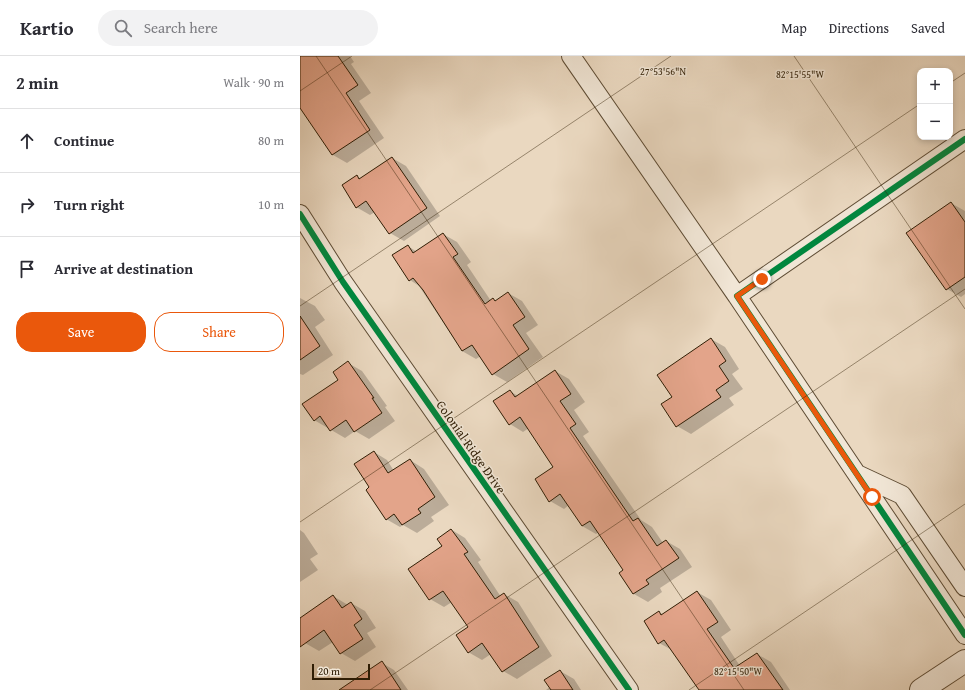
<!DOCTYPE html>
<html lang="en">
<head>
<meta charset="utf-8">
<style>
  body { margin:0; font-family:"Gentium Book Plus",serif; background:#f2f2f3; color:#2b2b33 }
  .controls { position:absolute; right:12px; top:12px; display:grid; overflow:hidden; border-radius:8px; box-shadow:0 2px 6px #0003 }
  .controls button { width:36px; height:36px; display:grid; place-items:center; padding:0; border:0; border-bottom:1px solid #e1e1e2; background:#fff; color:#2b2b33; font:20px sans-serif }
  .scale { position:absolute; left:12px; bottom:10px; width:58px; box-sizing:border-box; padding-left:4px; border:2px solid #301e05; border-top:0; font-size:11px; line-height:14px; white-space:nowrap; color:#301e05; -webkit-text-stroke:3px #f1e6d6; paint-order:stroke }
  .stop { position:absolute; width:12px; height:12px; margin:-9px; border:3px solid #ea580c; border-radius:50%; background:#fff }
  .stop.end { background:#ea580c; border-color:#fff; box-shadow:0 1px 4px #0008 }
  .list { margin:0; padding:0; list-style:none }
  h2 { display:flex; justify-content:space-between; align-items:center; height:52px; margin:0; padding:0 16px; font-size:17px }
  h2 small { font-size:13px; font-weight:400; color:#7c7c81 }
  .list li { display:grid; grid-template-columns:26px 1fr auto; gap:12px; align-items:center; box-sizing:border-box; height:64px; padding:0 16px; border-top:1px solid #e1e1e2 }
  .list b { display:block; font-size:15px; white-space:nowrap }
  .list em { font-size:13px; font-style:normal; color:#7c7c81 }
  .actions { display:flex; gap:8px; padding:12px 16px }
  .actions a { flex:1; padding:9px 0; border:1px solid #ea580c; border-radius:16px; text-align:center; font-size:14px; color:#ea580c }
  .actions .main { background:#ea580c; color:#fff }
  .icon { flex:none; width:22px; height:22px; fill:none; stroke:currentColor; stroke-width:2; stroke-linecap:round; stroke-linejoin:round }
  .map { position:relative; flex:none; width:665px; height:634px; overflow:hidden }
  header { display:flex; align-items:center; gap:24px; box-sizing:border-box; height:56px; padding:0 20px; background:#fff; border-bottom:1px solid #e1e1e2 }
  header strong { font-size:19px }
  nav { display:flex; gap:22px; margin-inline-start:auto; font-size:14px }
  .search { width:280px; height:36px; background:#f2f2f3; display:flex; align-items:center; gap:10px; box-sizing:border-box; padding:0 14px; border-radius:22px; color:#7c7c81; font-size:15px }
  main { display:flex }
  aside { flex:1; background:#fff }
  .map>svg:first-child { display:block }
</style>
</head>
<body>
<header>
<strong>Kartio</strong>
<div class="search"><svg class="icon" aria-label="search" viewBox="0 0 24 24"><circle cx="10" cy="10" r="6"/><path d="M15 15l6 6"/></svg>Search here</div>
<nav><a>Map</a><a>Directions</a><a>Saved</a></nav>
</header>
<main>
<aside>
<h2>2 min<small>Walk · 90 m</small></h2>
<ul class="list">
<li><svg class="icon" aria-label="ahead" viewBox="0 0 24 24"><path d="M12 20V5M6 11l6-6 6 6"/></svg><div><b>Continue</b></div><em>80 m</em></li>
<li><svg class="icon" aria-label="right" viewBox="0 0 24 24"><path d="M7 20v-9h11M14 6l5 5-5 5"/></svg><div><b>Turn right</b></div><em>10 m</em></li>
<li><svg class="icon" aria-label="arrive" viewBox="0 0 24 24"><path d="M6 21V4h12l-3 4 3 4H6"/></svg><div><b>Arrive at destination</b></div></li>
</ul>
<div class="actions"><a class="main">Save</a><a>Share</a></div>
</aside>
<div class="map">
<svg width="665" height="634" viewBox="0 0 665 634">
  <rect width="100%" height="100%" fill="#ead8c0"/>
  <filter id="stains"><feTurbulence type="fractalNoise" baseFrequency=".005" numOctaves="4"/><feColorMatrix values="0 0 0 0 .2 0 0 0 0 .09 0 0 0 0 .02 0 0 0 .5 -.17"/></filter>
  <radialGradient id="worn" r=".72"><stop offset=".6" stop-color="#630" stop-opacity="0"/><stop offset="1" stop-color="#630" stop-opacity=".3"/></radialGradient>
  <path fill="#0003" d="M0,0H50L54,6L51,8L71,37L59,45L84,82L47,107L33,99L0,50Z
    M92,102L106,110L140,160L104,185L90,177L75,156L70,159L56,151L57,120L61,123Z
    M651,147L665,155V238L661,241L647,233Z
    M143,178L157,186L171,206L167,209L191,245L193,243L196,245L208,237L222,245L238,269L226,277L243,301L207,326L193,318L181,300L176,303L162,295L119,230L110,224L108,190L117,196Z
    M0,242L15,250L25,264L15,271L33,299L3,319L0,318Z
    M411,283L425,291L439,313L432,318L443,333L429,342L434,349L391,378L377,370L373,341Z
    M48,307L62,315L87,350L85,351L95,365L69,383L55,375L45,382L14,364Z
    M255,315L269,323L285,346L274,354L289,376L283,380L341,464L352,471L363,487L366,485L380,493L392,511L360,532L362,536L348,546L334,538L320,517L325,514L299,476L296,478L282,470L269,449L264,453L250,445L255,411L229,372L223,376L210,368V335L218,340Z
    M74,396L87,404L94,415L110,404L124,413L149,449L131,461L134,465L117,477L103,469L100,471L86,463L71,432Z
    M0,474L4,477L18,498L10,503L18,514L0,526Z
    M152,474L165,482L181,504L178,506L201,541L204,538L218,546L252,600L217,623L203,615L191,598L182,604L168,596L169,571L152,546L144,551L130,543L110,513L143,490Z
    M397,536L411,544L431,574L421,581L440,610L457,598L471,606L490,634H400L372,594L359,587V556L364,559Z
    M33,540L48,549L51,547L65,555L76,572L67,577L76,591L55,605L41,597L33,586L19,595L5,587L0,580V563Z
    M82,607L94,614L108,634H46Z
    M260,615L274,623L281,634H246L250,631Z"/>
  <path fill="#e3a48a" stroke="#301e05" d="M0,0H38L58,29L46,37L70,74L32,99L0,52Z
    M92,101L127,152L89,178L66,145L56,152L42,129L57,119L59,123Z
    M651,146L665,166V221L646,234L606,177Z
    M143,177L158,198L153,201L185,248L193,242L195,245L208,236L225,261L213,269L229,293L192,319L172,289L162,295L123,234L113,222L109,225L92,199L108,189L113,197Z
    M0,260L20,290L0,304Z
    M411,282L426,305L419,310L429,325L416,334L421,341L376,371L361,348L372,341L357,319Z
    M48,305L74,342H72L82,357L54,376L46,364L30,375L20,360L14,365L2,348L38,324L33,316Z
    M255,314L271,338L260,345L276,368L270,372L333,465L338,462L357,490L366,484L379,502L346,524L349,528L333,538L319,517L323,514L290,465L282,470L260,438L249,446L235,423L253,411L220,361L209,369L193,345L210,334L215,341Z
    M74,395L88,417L110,403L135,441L118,453L121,457L102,469L94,458L86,464L66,434L69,431L54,408Z
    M151,473L168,496L164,498L195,543L204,537L239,591L202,616L182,587L168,597L156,579L168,571L143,535L129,544L108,513L142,490L137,483Z
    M397,535L418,566L407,573L434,612L457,597L483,634H399L364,584L358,588L344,565L359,555L361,559Z
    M33,539L42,552L51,546L62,563L54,569L63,583L40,598L24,574L0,591V562Z
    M82,605L101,634H39Z
    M260,614L273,634H251L244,624Z"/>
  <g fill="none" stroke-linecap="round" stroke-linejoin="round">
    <defs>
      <path id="minor" d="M271,0L437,240
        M665,83L437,240L665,579
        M0,158L43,226L329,634
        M557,418L602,439L665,531"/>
      <path id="tertiary" d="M621,634L665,605"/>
    </defs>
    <use href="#minor" stroke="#5e4c34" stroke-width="20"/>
    <use href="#tertiary" stroke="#5e4c34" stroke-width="24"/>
    <use href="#minor" stroke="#f1e6d6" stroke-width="18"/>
    <use href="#tertiary" stroke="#f1e6d6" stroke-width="22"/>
    <defs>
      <path id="cycleway" d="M665,83L437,240L665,579
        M0,158L43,226L329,634"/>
    </defs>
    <use href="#cycleway" stroke="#f1e6d6" stroke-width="8"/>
    <use href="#cycleway" stroke="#00873e" stroke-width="6"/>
  </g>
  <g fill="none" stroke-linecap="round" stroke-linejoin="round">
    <path stroke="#ea580c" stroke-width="5" d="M462,223L437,240L572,441"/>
  </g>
  <path fill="none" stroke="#301e05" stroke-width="1" stroke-opacity="0.45" d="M16,0L444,634M494,0L665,253M650,27L665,17M0,35L52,0M0,250L371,0M0,466L620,48M70,634L665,233M389,634L665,448"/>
  <g text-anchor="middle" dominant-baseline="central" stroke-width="3" stroke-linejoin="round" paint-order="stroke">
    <g font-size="13" fill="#301e05" stroke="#f1e6d6">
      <text transform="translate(171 391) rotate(55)">Colonial Ridge Drive</text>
    </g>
  </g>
  <g font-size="10" text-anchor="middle" fill="#301e05" stroke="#f1e6d6" stroke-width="3" stroke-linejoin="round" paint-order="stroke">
    <text x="363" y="19">27°53'56"N</text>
    <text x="500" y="22">82°15'55"W</text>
    <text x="438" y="619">82°15'50"W</text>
  </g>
  <rect width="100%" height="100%" filter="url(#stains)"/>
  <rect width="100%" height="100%" fill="url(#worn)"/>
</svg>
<div class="controls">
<button>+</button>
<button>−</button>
</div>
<div class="scale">20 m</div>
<div class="stop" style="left:572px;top:441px"></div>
<div class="stop end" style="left:462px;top:223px"></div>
</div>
</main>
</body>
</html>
